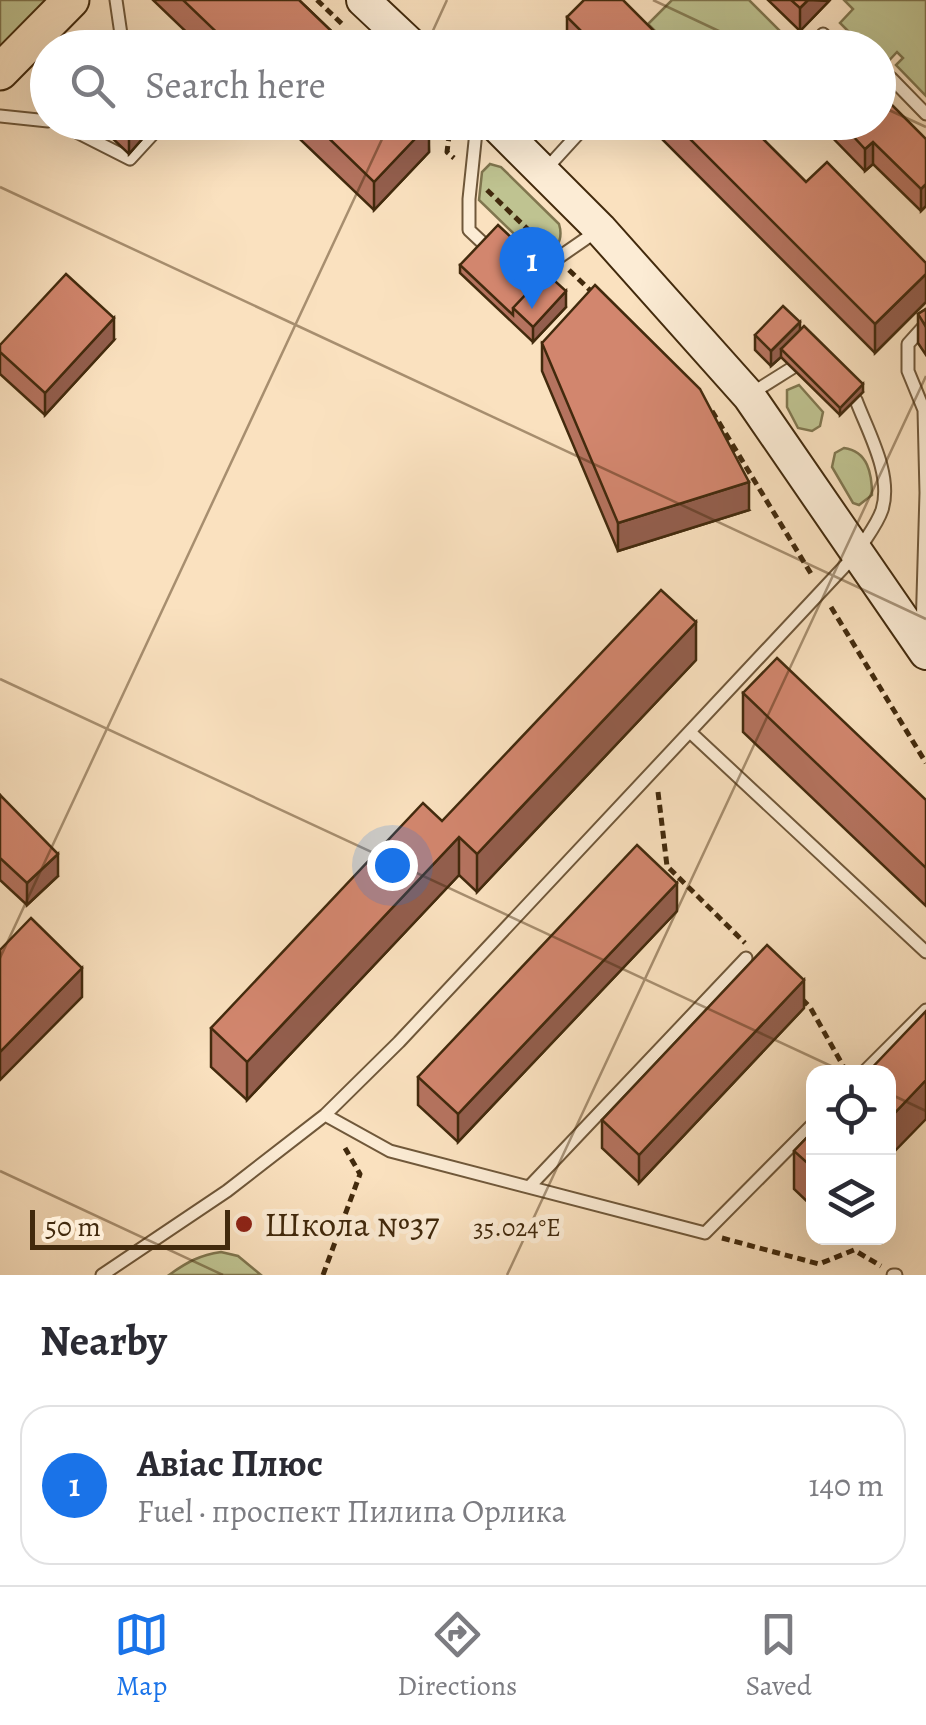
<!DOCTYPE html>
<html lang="en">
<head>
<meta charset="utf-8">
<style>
  body { margin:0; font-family:Alegreya,serif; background:#f7f7f7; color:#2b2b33 }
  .controls { position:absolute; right:30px; bottom:30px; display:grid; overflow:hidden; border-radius:20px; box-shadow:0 10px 40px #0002 }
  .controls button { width:90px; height:90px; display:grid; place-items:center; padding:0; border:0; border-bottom:2px solid #e1e1e2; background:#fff; color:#2b2b33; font:50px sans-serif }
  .scale { position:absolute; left:30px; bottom:25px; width:200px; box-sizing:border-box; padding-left:10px; border:5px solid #422a0d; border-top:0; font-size:28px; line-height:35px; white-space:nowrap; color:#422a0d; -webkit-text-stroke:8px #fcecd5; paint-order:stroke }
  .you { position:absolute; left:392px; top:865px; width:35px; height:35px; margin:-25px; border:8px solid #fff; border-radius:50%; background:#1a73e8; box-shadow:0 0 0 15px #1a73e833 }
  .badge { display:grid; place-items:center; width:65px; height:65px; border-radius:50%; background:#1a73e8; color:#fff; font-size:32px; font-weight:700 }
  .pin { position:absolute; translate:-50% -82px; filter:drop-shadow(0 2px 5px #0008) }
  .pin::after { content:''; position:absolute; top:52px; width:35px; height:30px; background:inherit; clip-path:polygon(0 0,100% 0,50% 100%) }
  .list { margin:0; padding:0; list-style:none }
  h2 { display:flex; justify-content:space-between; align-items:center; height:130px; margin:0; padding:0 40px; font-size:42px }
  h2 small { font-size:32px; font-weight:400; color:#7c7c81 }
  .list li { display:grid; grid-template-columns:65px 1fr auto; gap:30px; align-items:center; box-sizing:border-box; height:160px; margin:0 20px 20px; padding:0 20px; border:2px solid #e1e1e2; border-radius:30px }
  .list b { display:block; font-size:38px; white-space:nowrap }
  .list p { margin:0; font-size:32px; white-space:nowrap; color:#7c7c81 }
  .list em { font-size:32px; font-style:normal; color:#7c7c81 }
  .icon { flex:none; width:55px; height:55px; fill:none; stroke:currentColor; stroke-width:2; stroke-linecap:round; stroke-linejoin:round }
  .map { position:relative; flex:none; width:926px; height:1275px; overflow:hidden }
  .search { position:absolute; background:#fff; box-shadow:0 10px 40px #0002; left:30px; right:30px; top:30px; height:110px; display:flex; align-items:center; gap:25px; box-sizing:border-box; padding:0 35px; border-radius:55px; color:#7c7c81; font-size:38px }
  .sheet { height:310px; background:#fff }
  nav { display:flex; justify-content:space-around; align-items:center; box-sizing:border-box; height:140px; border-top:2px solid #e1e1e2; background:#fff; font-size:28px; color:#7c7c81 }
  nav a { display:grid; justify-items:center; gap:5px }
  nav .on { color:#1a73e8 }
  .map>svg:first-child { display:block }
</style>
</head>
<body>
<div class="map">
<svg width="926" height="1275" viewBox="0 0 926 1275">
  <rect width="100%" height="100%" fill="#fae1bf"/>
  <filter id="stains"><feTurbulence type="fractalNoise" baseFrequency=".002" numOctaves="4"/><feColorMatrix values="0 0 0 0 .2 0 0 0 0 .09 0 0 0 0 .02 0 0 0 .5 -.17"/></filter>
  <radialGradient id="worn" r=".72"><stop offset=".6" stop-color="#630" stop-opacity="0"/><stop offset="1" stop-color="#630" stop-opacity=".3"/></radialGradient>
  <path fill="#bfc391" stroke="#80764f" stroke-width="2.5" d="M0,0H48L0,49Z
    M672,0H749L796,47H671L648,24Z
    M844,0H926V96L896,65L903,58L897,52L883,67L879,63L878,48L864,47L840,23L853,9Z
    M490,164L501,167L559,224C564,240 555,257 538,257L479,200L482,172Z
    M799,385L823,412L820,426L812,431L798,428L787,407V390Z
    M844,448C868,451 872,474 872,495L859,505L853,503L832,467L835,453Z
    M221,1252L238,1256L261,1275H169C187,1262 200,1255 221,1252Z"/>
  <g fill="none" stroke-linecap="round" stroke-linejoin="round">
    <defs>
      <path id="lane" d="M116,0L123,48
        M823,34L838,48
        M878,75L891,78L926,114
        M0,116L48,121
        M57,122L130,159L164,122
        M477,122L469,199V230L486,246
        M547,168L589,122
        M539,271L597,231
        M749,395L792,368
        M922,632L926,493L924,410L908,371V344L926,324
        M690,732L926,952
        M864,1072L926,1010
        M325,1115L390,1151L705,1233L814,1123
        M529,1187L746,958
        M102,1275L227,1191L325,1115L399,1042L857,553C865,539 877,525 882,510C893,475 868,432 856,400
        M893,1275H896"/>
      <path id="secondary" d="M363,0L414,48
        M493,122L600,229L749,396L926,653"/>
      <path id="primary" d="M0,72L71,0"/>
    </defs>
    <use href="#lane" stroke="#70583a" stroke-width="15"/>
    <use href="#secondary" stroke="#422a0d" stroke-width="36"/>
    <use href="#primary" stroke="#422a0d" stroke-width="39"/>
    <path stroke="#422a0d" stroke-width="5" stroke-dasharray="8 5" stroke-linecap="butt" d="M317,0L343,25
      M445,122L450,128L447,152L454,158
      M487,190L544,245
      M569,270L594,294
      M712,411L813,577
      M831,607L926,763
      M658,792L667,866L745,943
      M802,999L810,1007L846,1071
      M722,1238L819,1264L854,1250L881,1266
      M323,1275L360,1174L345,1148"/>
    <use href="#lane" stroke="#fcecd5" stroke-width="11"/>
    <use href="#secondary" stroke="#fcecd5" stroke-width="32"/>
    <use href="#primary" stroke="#fae1bf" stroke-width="35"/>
  </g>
  <path fill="#b5735f" stroke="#422a0d" stroke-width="2.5" d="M153,0H299L349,48H203Z
    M768,0H829V1L800,31Z
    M567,17L671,48H570L567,45Z
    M106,122H157L129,154L111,137V127Z
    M282,122H428L429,152L374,210Z
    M645,122H746L806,182L926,263V302L875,353Z
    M825,122H878L926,139V206L921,211L873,164L865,171L825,130Z
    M460,265L551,277L566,307L533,342L460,273Z
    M926,309V355L918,343V314Z
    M800,330L863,392L840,415L781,357L771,366L755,350V335Z
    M114,340L45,415L0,374V345Z
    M542,343L749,510L618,551L542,371Z
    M696,660L477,892L459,875L247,1100L211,1067V1028L442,821Z
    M743,693L926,800V906L743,732Z
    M0,795L58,876L27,905L0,880Z
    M677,911L458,1142L418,1105V1077Z
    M804,1008L639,1183L602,1148V1120Z
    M814,1130V1208L794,1189V1151Z"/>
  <path fill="#935e4d" stroke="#422a0d" stroke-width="2.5" d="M808,0L829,1L800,31V8Z
    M143,122H157L129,154V138Z
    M429,124V152L374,210V182Z
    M873,142V164L865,171V149Z
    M926,184V206L921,211V189Z
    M926,274V302L875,353V324Z
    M566,291V307L533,342V327Z
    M114,318V340L45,415V393Z
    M800,322V337L781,349V357L771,366V351Z
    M863,384V392L840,415V408Z
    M749,482V510L618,551V523Z
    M696,622V660L477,892V854Z
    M459,837V875L247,1100V1062Z
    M58,854V876L27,905V883Z
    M677,883V911L458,1142V1114Z
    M82,968V997L0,1080V1052Z
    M804,980V1008L639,1183V1155Z
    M926,1080V1119L888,1158V1120Z"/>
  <path fill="#d2866e" stroke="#422a0d" stroke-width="2.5" d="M183,0H299L349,48H233Z
    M584,0H623L671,48H598L567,17Z
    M791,0H808L800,8Z
    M878,91L926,139V184L921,189L873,142L865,149L840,122H878Z
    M111,122H143L129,138Z
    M312,122H428L429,124L374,182Z
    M673,122H746L806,182L827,162L926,263V274L875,324Z
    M498,225L551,275L550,276L546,273L513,308V315L460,265Z
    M546,273L566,291L533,327L513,308Z
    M66,274L114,318L45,393L0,352V345Z
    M595,285L700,389L749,482L618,523L542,343Z
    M783,306L800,322L771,351L755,335Z
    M926,309V327L918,314Z
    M804,326L863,384L840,408L781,349Z
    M661,590L696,622L477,854L459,837L247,1062L211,1028L423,803L442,821Z
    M777,658L926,800V868L743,693Z
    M0,795L58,854L27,883L0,858Z
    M637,845L677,883L458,1114L418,1077Z
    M31,918L82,968L0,1052V950Z
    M767,945L804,980L639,1155L602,1120Z
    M926,1011V1080L888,1120V1072H868Z
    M814,1130V1169L794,1151Z"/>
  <path fill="none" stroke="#422a0d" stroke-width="2.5" stroke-opacity="0.45" d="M653,0L755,48M425,48L447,0M878,105L926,127M0,187L926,619M0,679L844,1072M0,958L390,122M888,1093L926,1111M0,1171L223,1275M507,1275L926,376"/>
  <circle fill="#8f2418" stroke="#fcecd5" stroke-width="4" cx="244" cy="1224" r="10"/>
  <g text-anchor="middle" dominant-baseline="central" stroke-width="10" stroke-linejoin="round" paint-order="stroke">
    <g font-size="35" fill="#422a0d" stroke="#fcecd5" text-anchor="start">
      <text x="264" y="1224">Школа №37</text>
    </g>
  </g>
  <g font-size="25" text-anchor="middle" fill="#422a0d" stroke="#fcecd5" stroke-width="10" stroke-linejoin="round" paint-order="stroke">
    <text x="517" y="1236">35.024°E</text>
  </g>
  <rect width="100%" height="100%" filter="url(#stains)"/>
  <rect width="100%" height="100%" fill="url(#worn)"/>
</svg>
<div class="controls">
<button><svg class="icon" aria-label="locate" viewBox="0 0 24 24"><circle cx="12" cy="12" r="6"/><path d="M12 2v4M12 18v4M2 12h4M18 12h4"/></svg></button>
<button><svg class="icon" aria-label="layers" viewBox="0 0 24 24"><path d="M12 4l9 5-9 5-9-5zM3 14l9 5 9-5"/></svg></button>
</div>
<div class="scale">50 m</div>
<div class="you"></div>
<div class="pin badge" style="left:532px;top:309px">1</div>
<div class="search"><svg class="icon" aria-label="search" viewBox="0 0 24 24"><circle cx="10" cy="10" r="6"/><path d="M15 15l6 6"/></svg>Search here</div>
</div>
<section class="sheet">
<h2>Nearby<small></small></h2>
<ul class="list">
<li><span class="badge">1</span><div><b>Авіас Плюс</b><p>Fuel · проспект Пилипа Орлика</p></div><em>140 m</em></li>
</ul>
</section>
<nav>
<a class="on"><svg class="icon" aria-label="map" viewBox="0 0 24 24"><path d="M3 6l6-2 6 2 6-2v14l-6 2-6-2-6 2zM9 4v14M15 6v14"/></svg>Map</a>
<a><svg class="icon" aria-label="directions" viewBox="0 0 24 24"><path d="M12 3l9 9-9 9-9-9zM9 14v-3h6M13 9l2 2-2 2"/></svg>Directions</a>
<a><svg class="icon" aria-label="saved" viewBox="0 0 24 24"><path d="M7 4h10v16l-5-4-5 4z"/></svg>Saved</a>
</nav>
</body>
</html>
